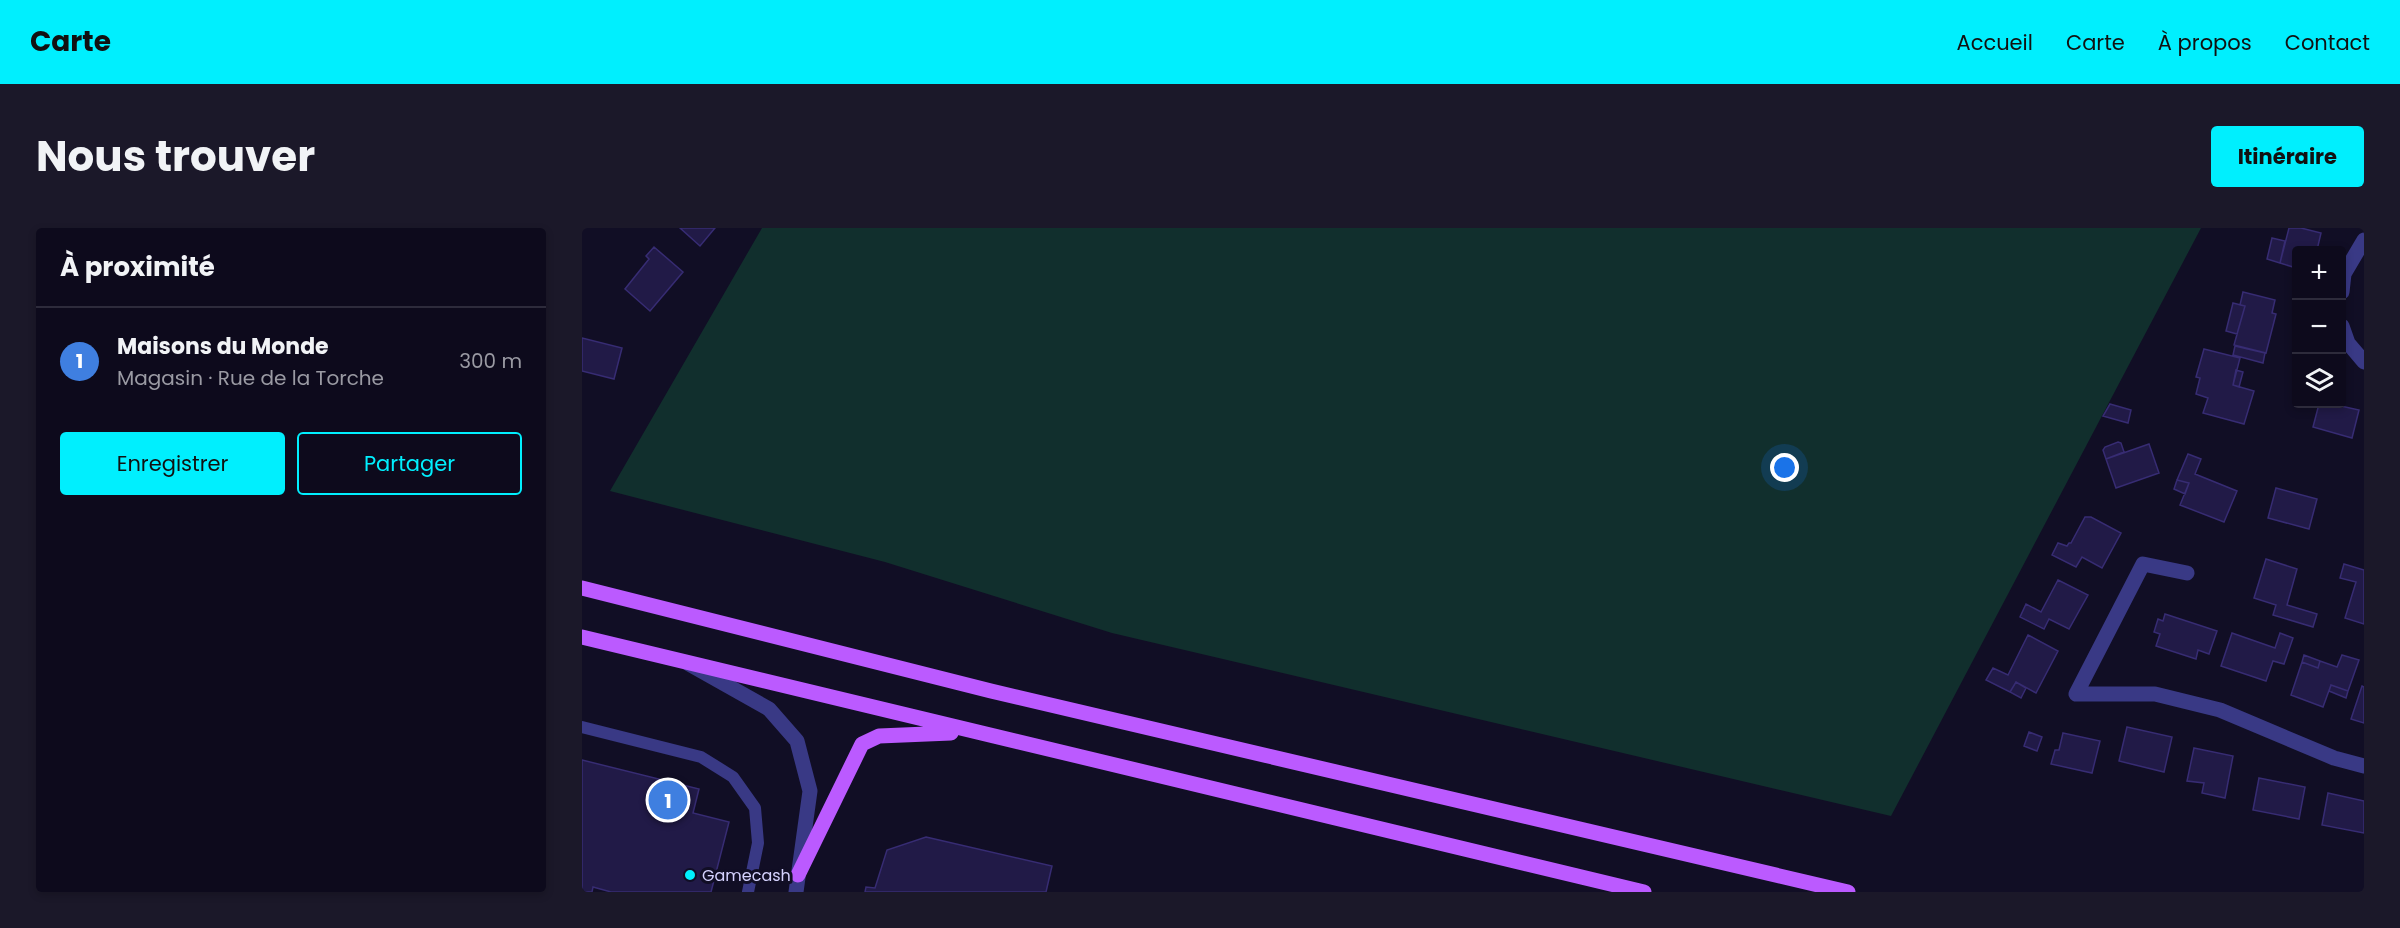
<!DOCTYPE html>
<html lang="fr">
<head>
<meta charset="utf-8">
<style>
  body { margin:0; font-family:Poppins,sans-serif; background:#1b1829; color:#f1f3f6 }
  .controls { position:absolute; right:18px; top:18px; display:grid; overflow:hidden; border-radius:6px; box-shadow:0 3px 9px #0003 }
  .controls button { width:54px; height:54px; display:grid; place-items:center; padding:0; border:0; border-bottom:2px solid #2d2b3b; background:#0d0a1c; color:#f1f3f6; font:30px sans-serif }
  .you { position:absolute; left:1203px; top:240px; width:21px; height:21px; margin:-15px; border:4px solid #fff; border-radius:50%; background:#1a73e8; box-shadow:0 0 0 9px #1a73e833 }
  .badge { display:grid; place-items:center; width:39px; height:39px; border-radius:50%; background:#00effe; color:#fff; font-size:20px; font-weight:700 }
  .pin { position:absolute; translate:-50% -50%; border:3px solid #fff; box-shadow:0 2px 6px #0006 }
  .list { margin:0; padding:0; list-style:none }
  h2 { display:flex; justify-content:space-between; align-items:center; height:78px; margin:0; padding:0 24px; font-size:26px }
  h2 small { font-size:20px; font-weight:400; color:#9a9aa3 }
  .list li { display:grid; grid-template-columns:39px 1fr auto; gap:18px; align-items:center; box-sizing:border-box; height:108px; padding:0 24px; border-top:2px solid #2d2b3b }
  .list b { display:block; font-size:22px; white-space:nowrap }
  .list p { margin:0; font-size:20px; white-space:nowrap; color:#9a9aa3 }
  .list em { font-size:20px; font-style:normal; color:#9a9aa3 }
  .actions { display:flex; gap:12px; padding:18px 24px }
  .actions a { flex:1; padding:14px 0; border:2px solid #00effe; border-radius:6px; text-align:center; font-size:21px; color:#00effe }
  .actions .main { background:#00effe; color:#111 }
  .icon { flex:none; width:33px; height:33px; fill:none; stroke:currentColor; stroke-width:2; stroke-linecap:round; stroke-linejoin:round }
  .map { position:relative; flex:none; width:1782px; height:664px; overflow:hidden; border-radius:6px }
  header { display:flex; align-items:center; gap:36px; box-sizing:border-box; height:84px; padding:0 30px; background:#00effe; color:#111 }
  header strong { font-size:28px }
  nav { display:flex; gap:33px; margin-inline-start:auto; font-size:21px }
  .intro { display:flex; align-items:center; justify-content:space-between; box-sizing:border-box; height:144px; padding:0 36px }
  h1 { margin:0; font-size:42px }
  .button { padding:15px 27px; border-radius:6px; background:#00effe; color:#111; font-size:21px; font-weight:700 }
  main { display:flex; gap:36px; padding:0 36px }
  aside { flex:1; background:#0d0a1c; border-radius:6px; box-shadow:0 3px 9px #0003 }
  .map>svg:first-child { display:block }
</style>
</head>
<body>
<header>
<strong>Carte</strong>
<nav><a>Accueil</a><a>Carte</a><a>À propos</a><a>Contact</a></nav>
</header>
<div class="intro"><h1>Nous trouver</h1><a class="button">Itinéraire</a></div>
<main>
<aside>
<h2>À proximité<small></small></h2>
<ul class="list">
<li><span class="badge" style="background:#3f7fe0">1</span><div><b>Maisons du Monde</b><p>Magasin · Rue de la Torche</p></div><em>300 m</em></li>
</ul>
<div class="actions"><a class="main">Enregistrer</a><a>Partager</a></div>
</aside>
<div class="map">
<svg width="1782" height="664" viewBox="0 0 1782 664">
  <rect width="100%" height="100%" fill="#110e25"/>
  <path fill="#112f2d" d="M180,0H1619L1309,588L530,405L303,334L28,263Z"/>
  <path fill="#211a47" stroke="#372c73" stroke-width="1.5" d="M98,0H133L118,18Z
    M1707,0H1719L1739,5L1735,22H1714V40L1698,35Z
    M1690,10L1703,13L1698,35L1685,31Z
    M72,19L101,44L68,83L43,61L67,31L64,28Z
    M1661,64L1693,72L1690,85L1694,86L1684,125L1652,117L1663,78L1658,77Z
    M1651,75L1663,78L1655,106L1644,103Z
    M0,110L40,120L32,151L0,143Z
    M1653,118L1683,125L1681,135L1651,127Z
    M1622,121L1658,130L1651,157L1672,163L1662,196L1621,185L1626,170L1614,166L1618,150L1614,149Z
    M1654,142L1661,144L1657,159L1651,157Z
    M1528,176L1549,182L1546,195L1521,188Z
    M1737,176H1750L1777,182L1770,210L1731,199Z
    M1536,214L1539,215L1542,224L1524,231L1521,222L1523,219Z
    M1567,216L1577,245L1534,260L1524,231Z
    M1606,226L1619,231L1613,246L1655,263L1642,294L1598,277L1607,255L1595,252Z
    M1595,252L1607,255L1603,266L1592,261Z
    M1694,260L1735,271L1727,301L1686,290Z
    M1503,289H1509L1539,305L1520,340L1500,329L1494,339L1470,327L1476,315L1485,318L1487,315H1489Z
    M1684,331L1715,341L1705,377L1735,386L1731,399L1691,387L1694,377L1672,370Z
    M1762,336L1782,342V396L1763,390L1774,354L1758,350Z
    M1476,352L1506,367L1487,401L1467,391L1462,401L1438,389L1444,376L1459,384Z
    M1583,386L1635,403L1627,426L1616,422L1614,431L1574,418L1578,406L1572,404L1576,391L1581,393Z
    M1650,405L1693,420L1698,405L1711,410L1702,436L1691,433L1684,453L1639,438Z
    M1446,407L1476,423L1454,465L1434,454L1428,464L1404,452L1411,440L1426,447Z
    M1722,427L1738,433L1736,440L1720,434Z
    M1760,427L1777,432L1766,463L1749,457L1741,479L1709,467L1720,434L1736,440L1738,433L1755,439Z
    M1434,454L1444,460L1439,470L1428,464Z
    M1749,457L1766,463L1764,470L1747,463Z
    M1780,458L1782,459V495L1769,491Z
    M1545,499L1590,509L1582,544L1537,533Z
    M1447,504L1460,509L1455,523L1442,518Z
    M1481,505L1518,513L1510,545L1469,536L1473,522H1477Z
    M1612,520L1651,528L1643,570L1620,565L1622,555L1605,553Z
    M0,532L117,561L111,585L147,594L129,664H29L11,659L10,664H0Z
    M1677,550L1723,559L1717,591L1671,582Z
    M1746,565L1782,573V605L1740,597Z
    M344,609L470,638L464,664H283L284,659L293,660L305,622Z"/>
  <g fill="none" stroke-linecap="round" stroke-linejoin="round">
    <path stroke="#393985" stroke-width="12" d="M0,499L119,529L151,549L173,580L176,615L166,664"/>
    <path stroke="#393985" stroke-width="15" d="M1760,64L1762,46L1782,12
      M1760,98L1766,115L1782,134
      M1605,345L1561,336L1494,466H1573L1638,482L1752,530L1782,538
      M107,436L187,481L215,513L228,563L214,664"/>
    <path stroke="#bb5aff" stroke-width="15" d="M0,360L409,463L1266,664
      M0,409L1062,664
      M216,647L280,516L297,508L369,505"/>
  </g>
  <circle fill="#00effe" stroke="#110e25" stroke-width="2" cx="108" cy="647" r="6"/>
  <g text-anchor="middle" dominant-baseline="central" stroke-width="6" stroke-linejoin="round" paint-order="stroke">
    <g font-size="16" fill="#d6d3ff" stroke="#110e25" text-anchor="start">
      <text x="120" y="647">Gamecash</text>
    </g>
  </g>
</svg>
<div class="controls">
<button>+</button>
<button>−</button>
<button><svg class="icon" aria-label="layers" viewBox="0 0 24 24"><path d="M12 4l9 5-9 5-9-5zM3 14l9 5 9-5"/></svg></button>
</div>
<div class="you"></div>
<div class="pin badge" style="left:86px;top:572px;background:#3f7fe0">1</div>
</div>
</main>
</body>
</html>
